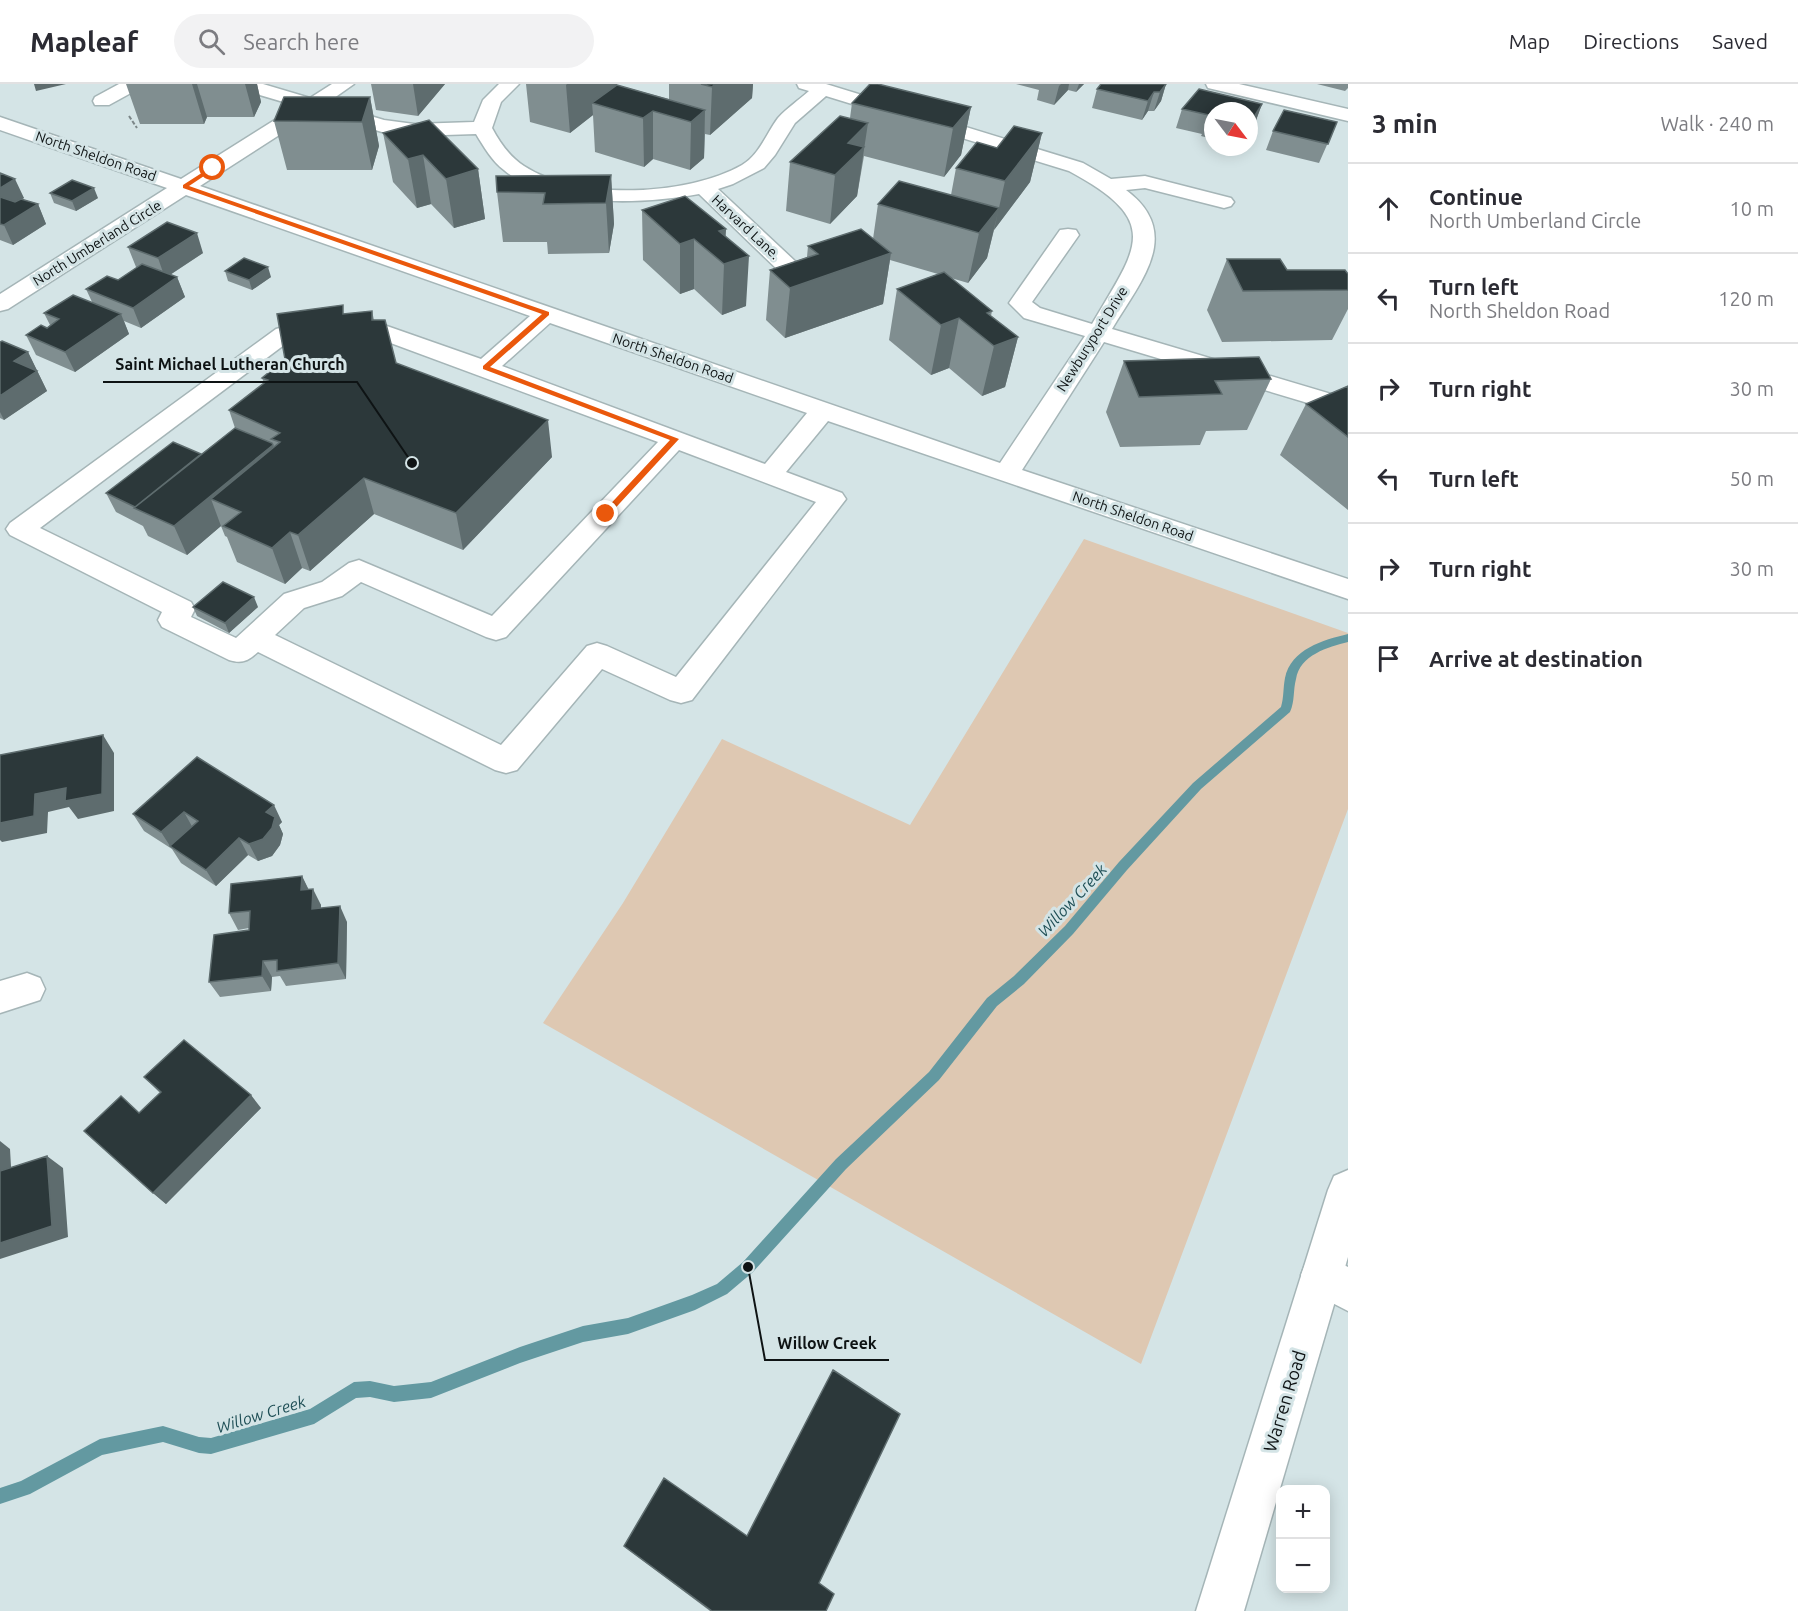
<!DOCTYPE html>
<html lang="en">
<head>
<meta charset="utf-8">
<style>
  body { margin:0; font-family:Ubuntu,sans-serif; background:#f2f2f3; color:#2b2b33 }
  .controls { position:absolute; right:18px; bottom:18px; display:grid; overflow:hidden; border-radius:12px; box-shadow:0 3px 15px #0003 }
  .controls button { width:54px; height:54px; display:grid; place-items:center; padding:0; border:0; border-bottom:2px solid #e1e1e2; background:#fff; color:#2b2b33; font:30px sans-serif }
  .compass { position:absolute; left:1204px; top:18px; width:54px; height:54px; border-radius:50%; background:#fff; box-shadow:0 3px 15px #0003; rotate:122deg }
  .stop { position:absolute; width:18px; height:18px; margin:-14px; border:4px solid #ea580c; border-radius:50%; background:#fff }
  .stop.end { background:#ea580c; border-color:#fff; box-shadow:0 2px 6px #0008 }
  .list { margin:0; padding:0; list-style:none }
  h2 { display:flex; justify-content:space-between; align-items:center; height:78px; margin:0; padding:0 24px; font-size:26px }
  h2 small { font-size:20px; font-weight:400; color:#7c7c81 }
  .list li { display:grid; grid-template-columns:39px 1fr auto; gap:18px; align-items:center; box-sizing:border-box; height:90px; padding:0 24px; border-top:2px solid #e1e1e2 }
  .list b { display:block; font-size:22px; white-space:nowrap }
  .list p { margin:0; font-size:20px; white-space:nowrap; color:#7c7c81 }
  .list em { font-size:20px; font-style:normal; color:#7c7c81 }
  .icon { flex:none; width:33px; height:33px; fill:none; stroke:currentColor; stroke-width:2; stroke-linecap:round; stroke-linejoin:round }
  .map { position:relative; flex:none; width:1348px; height:1527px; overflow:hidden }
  header { display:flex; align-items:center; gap:36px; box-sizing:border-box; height:84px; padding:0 30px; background:#fff; border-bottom:2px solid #e1e1e2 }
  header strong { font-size:28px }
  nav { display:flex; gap:33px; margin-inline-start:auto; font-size:21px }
  .search { width:420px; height:54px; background:#f2f2f3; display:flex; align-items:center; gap:15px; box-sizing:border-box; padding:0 21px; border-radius:33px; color:#7c7c81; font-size:22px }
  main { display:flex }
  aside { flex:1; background:#fff }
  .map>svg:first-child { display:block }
</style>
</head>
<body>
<header>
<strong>Mapleaf</strong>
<div class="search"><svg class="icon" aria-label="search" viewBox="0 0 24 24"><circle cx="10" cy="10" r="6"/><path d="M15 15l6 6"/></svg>Search here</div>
<nav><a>Map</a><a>Directions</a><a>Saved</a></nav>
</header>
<main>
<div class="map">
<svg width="1348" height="1527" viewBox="0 0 1348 1527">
  <rect width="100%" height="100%" fill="#d4e4e6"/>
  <path fill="#dec8b2" d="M1084,455L1348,549V725L1141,1280L543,939L623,819L722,655L910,741Z"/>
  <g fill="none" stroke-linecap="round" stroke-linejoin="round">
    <path fill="#6399a1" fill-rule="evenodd" d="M1348,550V558C1328,563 1300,571 1296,595C1293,606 1295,617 1290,628L1201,705L1127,786L1073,850L1024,900L997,922L939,996L846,1085L753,1188L727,1210L695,1226L628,1250L583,1258L520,1279L431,1314L394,1318L370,1313L356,1314L314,1340L211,1370L199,1369L163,1358L102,1371L30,1410L0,1420V1404L21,1397L100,1355L163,1342L199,1353L211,1354L310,1325L354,1298L370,1297L394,1302L431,1298L520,1263L583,1242L628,1234L692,1211L717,1200L743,1178L836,1075L929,988L987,914L1014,892L1065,842L1119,778L1193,699L1281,623C1284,613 1283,604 1285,594C1291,565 1323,556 1348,550Z"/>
    <defs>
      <path id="minor" d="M119,0H142L140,4L109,21H95L93,17L95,13Z
        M234,0H263L310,14L332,0H354L327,19L384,36L414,40L474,38L483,16L499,0H519L501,18L492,44C500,59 510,73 524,82C577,117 688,112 742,81C760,70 766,50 778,34C787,24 799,16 809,7L799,4L797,0H826L1083,79L1111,95L1145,92L1231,114L1234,118L1231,122L1224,124L1145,104L1126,106C1185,150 1139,199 1112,245L1348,315V331L1104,258L1022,386L1348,495V515L828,337L786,388L842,409L846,415L692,616L681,619L670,616L602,585L517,686L506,689L495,686L258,568C248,577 242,580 229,576L162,543L158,536L162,528L10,451L6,445L10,439L276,245L324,232L364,234L481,275L530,232L186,111L8,225L0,227V210L167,104L0,46V33L181,95L297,22L236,4ZM826,12L1069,87C1164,138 1137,163 1092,240L1040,224L1032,218L1079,151L1076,146L1068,145L1060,146L1009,219L1024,234L1085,252L1000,379L200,102L315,28L382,48L414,52L476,50C484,63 492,77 504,86C550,125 644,120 699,110L780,188L788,190L796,188L799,183L796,178L718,105L733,100L764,84L775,71L795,39ZM550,239L807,329L765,380L502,282ZM325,246L361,248L658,358L492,532L359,476L349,479L322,498L284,510L236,554L191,533L195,525L191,518L40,444L292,255ZM679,366L816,418L676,593L607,562L597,559L587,562L501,661L275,551L304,524L342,512L361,498L486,553L496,556L506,553Z
        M1206,0H1239L1348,25V37L1208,4Z
        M27,889L40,894L45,905L40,916L0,929V897Z
        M1322,1170L1348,1183V1227L1307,1206L1301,1191L1307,1176Z"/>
      <path id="major" d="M1348,1086V1173L1244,1527H1196L1328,1106L1334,1092Z"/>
    </defs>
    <use href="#minor" stroke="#a5b5b7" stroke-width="3"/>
    <use href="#major" stroke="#a5b5b7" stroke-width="3"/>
    <path stroke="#7c8789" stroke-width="2" stroke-dasharray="4 2" stroke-linecap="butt" d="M129,32L137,44"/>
    <use href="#minor" fill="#fff" fill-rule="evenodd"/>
    <use href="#major" fill="#fff" fill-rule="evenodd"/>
  </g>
  <path fill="#808e90" d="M126,0H257L261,18L254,33H207L204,40H140Z
    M371,0H445L418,32L376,26Z
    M526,0H617V1L669,15V0H753L752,14L710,51L705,50L704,74L690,86L653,75L644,83L595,68L593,31L570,49L530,38Z
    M1016,0H1084L1076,8L1068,6L1054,21L1037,16L1039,6Z
    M1101,0H1166L1161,17L1154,27H1148L1142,36L1092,24L1097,5Z
    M1317,0H1348V4L1345,7Z
    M1199,5L1262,20L1255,39L1249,48V27H1213V55L1201,52L1202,50L1176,44L1182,25Z
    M370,13L379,62L372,86H287L274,37Z
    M852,19L971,23L961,71L944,93L864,72L857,112L830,140L786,127L790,78L850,34Z
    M1337,38L1319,79L1266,66L1273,47Z
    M383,49L478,85L485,135L454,144L431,120L417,124L393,98Z
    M1042,49L1030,98L994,146L987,174L968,199L951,194L992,227L991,232L1018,253L1005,303L982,312L949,284L931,291L889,256L897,205L938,190L890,176L883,220L785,254L766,236L770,186L807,173L808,162L873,155L878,120L951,111L956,84L997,64Z
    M0,89L24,114L22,115L38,120L46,140L13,161L0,156Z
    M611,91L614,140L609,169L548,170L547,158H503L497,108Z
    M50,109L98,114L76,127L54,119Z
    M642,126L726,145L725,153L746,222L722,231L694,205L680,210L643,176Z
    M128,163L203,169L170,191L177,193L185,213L141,244L124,237L129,250L75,288L36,271L26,251L47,244L50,241L44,229L92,218L86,205L118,196L137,183H136Z
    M1227,175L1287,186L1348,190V225L1332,256L1222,258L1207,226Z
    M225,187L271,193L252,206L228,197Z
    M372,227L374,236L396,279L552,373L463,466L374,430L310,487L302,484L285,500L237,478L227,453L225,452L221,442L187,471L148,452L143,442L116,428L106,409L201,370L235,344L229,326L264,299L262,294L345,230Z
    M0,258L28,268L47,307L4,336L0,334Z
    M1124,277L1271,295L1247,346L1206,347L1200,361L1120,363L1106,328Z
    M1348,302V426L1280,371L1306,320Z
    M193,523H258L229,549L197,532Z
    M197,673L282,738L279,741L283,750L280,761L272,772L258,777L248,771L216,802L181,779L172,765L144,747L133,730Z
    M302,792L309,806L321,821V824L347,838L346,895L286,902L280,892L272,893L271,907L220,913L209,898L249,846V844L238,846L229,829Z
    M144,993L261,1024L166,1120L153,1109L139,1029L160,1009Z
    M746,1452L826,1527H710L626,1464L624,1462Z"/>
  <path fill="#5e6c6e" d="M34,0H66L36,7Z
    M192,0H197L207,33L204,40Z
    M245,0H257L261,18L254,33Z
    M413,0H445L418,32Z
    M567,0H617V11L592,19L593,31L570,49L566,1Z
    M715,0H753L752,14L710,51L712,3Z
    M1061,0H1069L1068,6L1054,21L1059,2Z
    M1079,0H1084L1076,8Z
    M1166,0L1161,17L1154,27L1160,8Z
    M1154,8L1148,27L1142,36L1148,17Z
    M370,13L379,62L372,86L362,38Z
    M1262,20L1255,39L1249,48V41Z
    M971,23L961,71L944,93L953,44Z
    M705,26L704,74L690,86L691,38Z
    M653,27V75L644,83L643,34Z
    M868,39L857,112L830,140L835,91L848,59Z
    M1042,49L1030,98L994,146L1005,97Z
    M423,71L431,120L417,124L408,75Z
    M478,85L485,135L454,144L446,95Z
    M611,91L614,140L609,169L606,119Z
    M15,95L24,114L0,128V104Z
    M94,104L98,114L76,127L72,117Z
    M38,120L46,140L13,161L4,141Z
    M999,124L987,174L968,199L979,149Z
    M726,145L724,180L749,172L746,222L722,231L724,180L719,147Z
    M197,149L203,169L165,194L158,174Z
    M694,155V205L680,210V160Z
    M891,169L883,220L785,254L790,204Z
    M268,183L271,193L252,206L249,196Z
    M177,193L185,213L141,244L133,224Z
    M121,230L129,250L75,288L65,268Z
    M959,234L949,284L931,291L941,241Z
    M1018,253L1005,303L982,312L994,262Z
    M28,268L47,307L4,336L0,328V312L14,277Z
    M548,336L552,373L463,466L456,429Z
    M273,361L282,390L211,415L221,442L187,471L174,442Z
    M364,394L374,430L310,487L298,451Z
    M290,448L302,484L285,500L272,464Z
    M254,513L258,523L229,549L225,539Z
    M103,651L114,669V727L78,735L69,723L48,728L47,749L2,758L0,756V739L35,710Z
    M274,721L282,738L279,741L283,750L280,761L272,772L258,777L249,760L266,728Z
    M184,728L194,746L170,762L161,748Z
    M239,754L248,771L216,802L206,786Z
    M302,792L310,809L301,806Z
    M313,805L321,821L320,841L312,825Z
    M340,822L347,838L346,895L338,879Z
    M263,877L272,893L271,907L262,892Z
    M251,1011L261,1024L166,1120L153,1109Z
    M0,1057L10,1065L12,1100L0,1092Z
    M47,1072L63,1084L68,1153L0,1175V1159Z"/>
  <path fill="#2c383a" stroke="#5e6c6e" stroke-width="1.5" d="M701,0H715L712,3Z
    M870,0H878L971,23L953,44L852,19Z
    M1101,0H1166L1160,8H1154L1148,17L1097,5Z
    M617,1L705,26L691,38L653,27L643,34L592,19Z
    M1199,5L1262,20L1249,41V27H1213V34L1208,33L1209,31L1182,25Z
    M284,13H370L362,38L274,37Z
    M1284,26L1337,38L1328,60L1273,47Z
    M840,32L868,39L848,59L864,63L835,91L790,78Z
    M429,36L478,85L446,95L423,71L408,75L383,49Z
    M1014,42L1042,49L1005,97L956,84L977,58L997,64Z
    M0,89L15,95L0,104Z
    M611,91L606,119L543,120L545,109L497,108L496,92Z
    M72,96L94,104L72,117L50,109Z
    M899,97L999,124L979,149L878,120Z
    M685,112L726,145L719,147L749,172L724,180L694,155L680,160L642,126Z
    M0,113L15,118L21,115L38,120L4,141L0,140Z
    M167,138L197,149L158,174L128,163Z
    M861,145L891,169L790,204L770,186L818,170L808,162Z
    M244,174L268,183L249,196L225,187Z
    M1227,175H1280L1287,186H1345L1348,190V206L1243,207Z
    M142,180L177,193L133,224L86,205L107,192L118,196Z
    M944,188L992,227L987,229L1018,253L994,262L959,234L941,241L897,205Z
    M73,211L121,230L65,268L26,251L41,241L47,244L59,235L44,229Z
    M343,221V230L372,227V236H385L396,279L548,336L456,429L364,394L298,451L290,448L272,464L223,442L241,428L211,415L280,358L271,355L280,349L229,326L268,296L262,294L285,275L277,230Z
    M2,257L28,268L14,277L37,287L0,312V258Z
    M1259,273L1271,295L1215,297L1222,310L1139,313L1124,277Z
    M1348,302V353L1306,320Z
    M235,344L272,359L273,361L174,442L134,424Z
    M173,358L201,370L135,423L106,409Z
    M223,498L254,513L225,539L193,523Z
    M103,651L102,710L65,717L66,704L35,710L34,732L0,739V671Z
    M197,673L274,721L266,728L275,733L272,744L263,755L249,760L239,754L206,786L170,762L198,737L184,728L161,748L133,730Z
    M302,792L301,806L313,805L312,825L340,822L338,879L277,887V876L263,877L262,892L209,898L214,851L249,846L250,827L229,829L231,800Z
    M184,956L251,1011L153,1109L84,1047L121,1012L139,1029L161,1008L144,993Z
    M47,1072L52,1142L0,1159V1087Z
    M833,1286L900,1330L819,1499L834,1510L826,1527H712L624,1462L664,1394L747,1452Z"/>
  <path fill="#ea580c" d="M211,83L216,84L189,102L549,228V231L490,283L679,355L608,432H603V428L670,356L483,285V282L542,230L183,104V101Z"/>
  <g text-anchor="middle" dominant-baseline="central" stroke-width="6" stroke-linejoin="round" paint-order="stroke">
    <g font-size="14" fill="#0e1314" stroke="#d4e4e6">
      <text transform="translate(96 72) rotate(19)">North Sheldon Road</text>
      <text transform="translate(746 143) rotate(43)">Harvard Lane.</text>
      <text transform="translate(97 159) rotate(-32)">North Umberland Circle</text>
      <text transform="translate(1092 255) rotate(-58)">Newburyport Drive</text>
      <text transform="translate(673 274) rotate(19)">North Sheldon Road</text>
      <text transform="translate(1133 432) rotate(19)">North Sheldon Road</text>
    </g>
    <g font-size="16" font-style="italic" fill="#1e4e55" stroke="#d4e4e6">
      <text transform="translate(1072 816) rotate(-47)">Willow Creek</text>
      <text transform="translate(261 1330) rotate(-17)">Willow Creek</text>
    </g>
    <g font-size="18" fill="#0e1314" stroke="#d4e4e6">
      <text transform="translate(1284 1317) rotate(-73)">Warren Road</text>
    </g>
  </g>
  <path fill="none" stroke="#0e1314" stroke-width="2" d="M412 379L357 298H103M748 1183L765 1276H889"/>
  <g fill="#0e1314" stroke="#d4e4e6" stroke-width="2">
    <circle cx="412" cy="379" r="6"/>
    <circle cx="748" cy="1183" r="6"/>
  </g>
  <g font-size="16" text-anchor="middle" font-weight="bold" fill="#0e1314" stroke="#d4e4e6" stroke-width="6" stroke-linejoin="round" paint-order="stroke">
    <text x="230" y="286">Saint Michael Lutheran Church</text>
    <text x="827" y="1265">Willow Creek</text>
  </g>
</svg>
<div class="controls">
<button>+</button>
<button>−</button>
</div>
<svg class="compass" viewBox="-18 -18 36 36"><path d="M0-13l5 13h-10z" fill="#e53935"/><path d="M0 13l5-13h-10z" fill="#7c7c81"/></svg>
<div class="stop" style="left:213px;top:84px"></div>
<div class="stop end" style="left:606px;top:430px"></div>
</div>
<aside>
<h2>3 min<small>Walk · 240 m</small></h2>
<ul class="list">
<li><svg class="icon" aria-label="ahead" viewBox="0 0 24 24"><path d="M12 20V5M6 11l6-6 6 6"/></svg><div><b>Continue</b><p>North Umberland Circle</p></div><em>10 m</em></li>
<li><svg class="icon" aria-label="left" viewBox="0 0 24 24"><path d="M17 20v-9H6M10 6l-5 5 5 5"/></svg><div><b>Turn left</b><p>North Sheldon Road</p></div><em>120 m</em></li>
<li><svg class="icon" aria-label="right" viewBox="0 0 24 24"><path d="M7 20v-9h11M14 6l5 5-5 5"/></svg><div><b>Turn right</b></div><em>30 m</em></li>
<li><svg class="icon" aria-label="left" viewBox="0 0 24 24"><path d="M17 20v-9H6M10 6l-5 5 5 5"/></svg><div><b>Turn left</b></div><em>50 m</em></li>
<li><svg class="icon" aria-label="right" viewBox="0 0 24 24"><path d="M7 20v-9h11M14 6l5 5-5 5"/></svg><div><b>Turn right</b></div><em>30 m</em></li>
<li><svg class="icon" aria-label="arrive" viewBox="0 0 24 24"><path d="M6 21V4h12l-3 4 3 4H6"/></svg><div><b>Arrive at destination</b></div></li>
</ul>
</aside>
</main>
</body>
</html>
